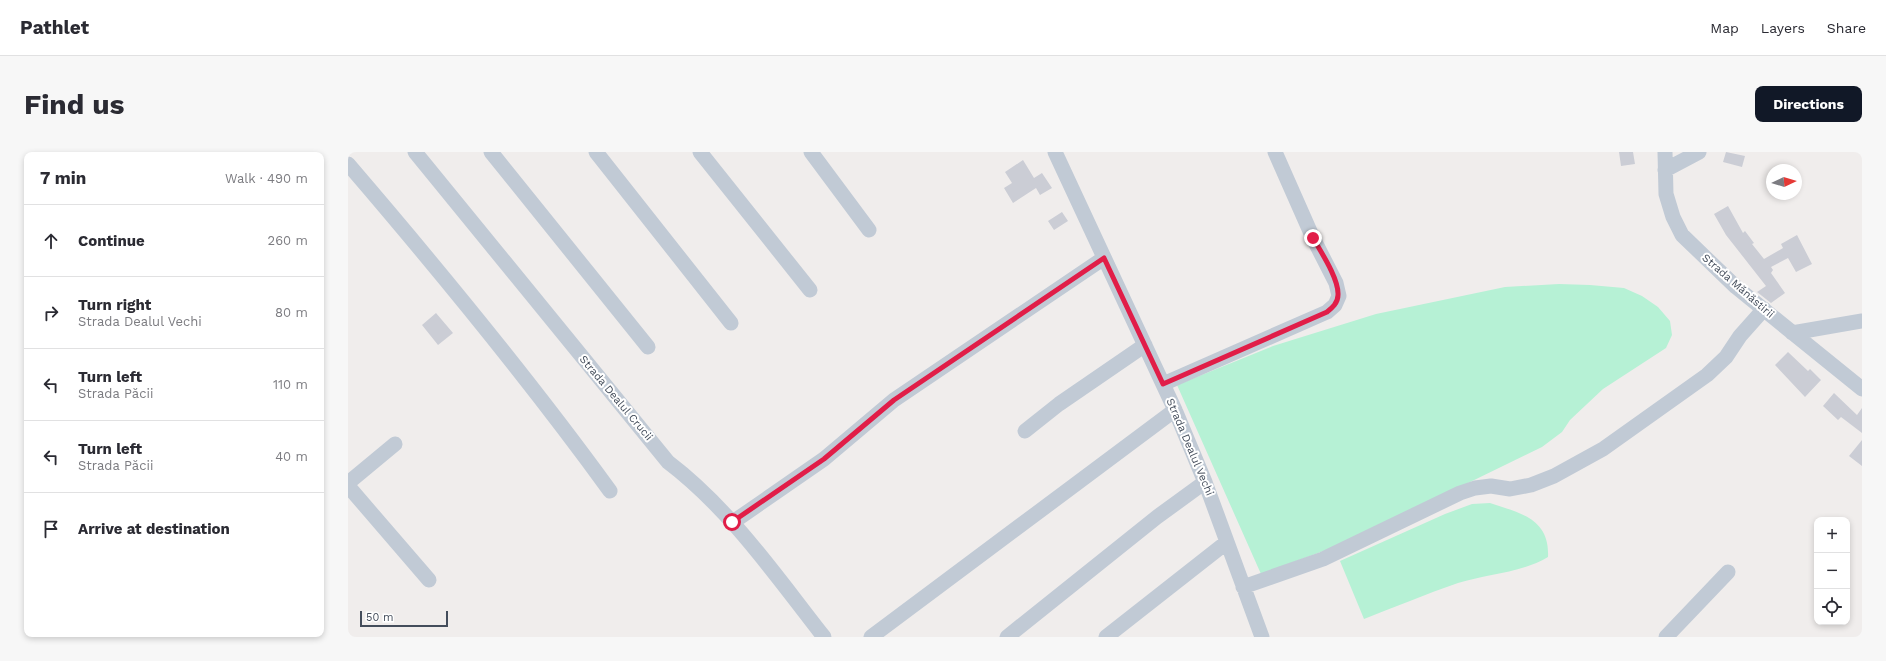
<!DOCTYPE html>
<html lang="en">
<head>
<meta charset="utf-8">
<style>
  body { margin:0; font-family:"Work Sans",sans-serif; background:#f7f7f7; color:#2b2b33 }
  .controls { position:absolute; right:12px; bottom:12px; display:grid; overflow:hidden; border-radius:8px; box-shadow:0 2px 6px #0003 }
  .controls button { width:36px; height:36px; display:grid; place-items:center; padding:0; border:0; border-bottom:1px solid #e1e1e2; background:#fff; color:#2b2b33; font:20px sans-serif }
  .compass { position:absolute; left:1418px; top:12px; width:36px; height:36px; border-radius:50%; background:#fff; box-shadow:0 2px 6px #0003; rotate:86deg }
  .scale { position:absolute; left:12px; bottom:10px; width:88px; box-sizing:border-box; padding-left:4px; border:2px solid #444d5b; border-top:0; font-size:11px; line-height:14px; white-space:nowrap; color:#444d5b; -webkit-text-stroke:3px #fff; paint-order:stroke }
  .stop { position:absolute; width:12px; height:12px; margin:-9px; border:3px solid #e11d48; border-radius:50%; background:#fff }
  .stop.end { background:#e11d48; border-color:#fff; box-shadow:0 1px 4px #0008 }
  .list { margin:0; padding:0; list-style:none }
  h2 { display:flex; justify-content:space-between; align-items:center; height:52px; margin:0; padding:0 16px; font-size:17px }
  h2 small { font-size:13px; font-weight:400; color:#7c7c81 }
  .list li { display:grid; grid-template-columns:26px 1fr auto; gap:12px; align-items:center; box-sizing:border-box; height:72px; padding:0 16px; border-top:1px solid #e1e1e2 }
  .list b { display:block; font-size:15px; white-space:nowrap }
  .list p { margin:0; font-size:13px; white-space:nowrap; color:#7c7c81 }
  .list em { font-size:13px; font-style:normal; color:#7c7c81 }
  .icon { flex:none; width:22px; height:22px; fill:none; stroke:currentColor; stroke-width:2; stroke-linecap:round; stroke-linejoin:round }
  .map { position:relative; flex:none; width:1514px; height:485px; overflow:hidden; border-radius:8px }
  header { display:flex; align-items:center; gap:24px; box-sizing:border-box; height:56px; padding:0 20px; background:#fff; border-bottom:1px solid #e1e1e2 }
  header strong { font-size:19px }
  nav { display:flex; gap:22px; margin-inline-start:auto; font-size:14px }
  .intro { display:flex; align-items:center; justify-content:space-between; box-sizing:border-box; height:96px; padding:0 24px }
  h1 { margin:0; font-size:28px }
  .button { padding:10px 18px; border-radius:8px; background:#111827; color:#fff; font-size:14px; font-weight:700 }
  main { display:flex; gap:24px; padding:0 24px }
  aside { flex:1; background:#fff; border-radius:8px; box-shadow:0 2px 6px #0003 }
  .map>svg:first-child { display:block }
</style>
</head>
<body>
<header>
<strong>Pathlet</strong>
<nav><a>Map</a><a>Layers</a><a>Share</a></nav>
</header>
<div class="intro"><h1>Find us</h1><a class="button">Directions</a></div>
<main>
<aside>
<h2>7 min<small>Walk · 490 m</small></h2>
<ul class="list">
<li><svg class="icon" aria-label="ahead" viewBox="0 0 24 24"><path d="M12 20V5M6 11l6-6 6 6"/></svg><div><b>Continue</b></div><em>260 m</em></li>
<li><svg class="icon" aria-label="right" viewBox="0 0 24 24"><path d="M7 20v-9h11M14 6l5 5-5 5"/></svg><div><b>Turn right</b><p>Strada Dealul Vechi</p></div><em>80 m</em></li>
<li><svg class="icon" aria-label="left" viewBox="0 0 24 24"><path d="M17 20v-9H6M10 6l-5 5 5 5"/></svg><div><b>Turn left</b><p>Strada Păcii</p></div><em>110 m</em></li>
<li><svg class="icon" aria-label="left" viewBox="0 0 24 24"><path d="M17 20v-9H6M10 6l-5 5 5 5"/></svg><div><b>Turn left</b><p>Strada Păcii</p></div><em>40 m</em></li>
<li><svg class="icon" aria-label="arrive" viewBox="0 0 24 24"><path d="M6 21V4h12l-3 4 3 4H6"/></svg><div><b>Arrive at destination</b></div></li>
</ul>
</aside>
<div class="map">
<svg width="1514" height="485" viewBox="0 0 1514 485">
  <rect width="100%" height="100%" fill="#f0edec"/>
  <path fill="#b6f1d5" d="M1211,132L1242,133L1276,136L1294,144L1310,155L1322,169L1324,183L1318,196L1255,237L1222,268L1214,280L1194,295L997,391L913,422L829,233L925,194L1028,162L1157,135Z
    M1142,351C1171,361 1202,366 1200,405C1173,421 1139,422 1110,431C1078,442 1047,455 1016,467L992,409L1097,362L1124,352Z"/>
  <path fill="#cbcdd5" d="M1271,0H1285L1287,12L1273,14Z
    M1378,0L1397,4L1394,15L1375,10Z
    M675,8L686,26L694,21L704,36L692,43L688,36L665,51L656,36L664,31L657,20Z
    M1380,54L1395,81L1397,79L1406,91L1404,92L1416,107L1435,96L1433,92L1449,83L1464,112L1448,120L1440,106L1423,115L1425,118L1423,121L1437,141L1423,151L1409,140L1418,134L1378,83L1366,62Z
    M714,60L720,69L706,78L700,69Z
    M88,161L105,181L90,193L74,173Z
    M1440,200L1460,219L1462,217L1473,228L1457,245L1427,213Z
    M1486,241L1509,263L1514,256V281L1493,265L1490,268L1475,254Z
    M1514,288V314L1501,304Z"/>
  <g fill="none" stroke-linecap="round" stroke-linejoin="round">
    <path stroke="#c1cad5" stroke-width="15" d="M67,0L320,310C382,357 428,424 476,485
      M143,0L300,195
      M248,0L383,171
      M352,0L462,138
      M463,0L521,78
      M707,0L827,258L857,330L914,485
      M1317,0L1318,42L1325,65L1334,83L1388,135L1514,237
      M0,12C91,118 180,226 262,339
      M1317,18L1351,0
      M1444,181L1514,169
      M815,232L979,160L987,153L991,144L988,131L965,86L927,0
      M677,279L711,252L797,193
      M0,331L47,292
      M0,334L81,428
      M385,370L476,307L546,248L756,106
      M895,435L975,407L1112,341L1127,336L1143,334L1162,337L1183,333L1206,324L1255,297L1359,223L1378,205L1392,184L1416,157
      M523,485L827,258
      M659,485L809,365L857,330
      M758,485L879,390
      M1318,485L1380,420"/>
  </g>
  <g fill="none" stroke-linecap="round" stroke-linejoin="round">
    <path stroke="#e11d48" stroke-width="5" d="M384,370L476,307L546,248L756,106L815,232L979,160C984,156 990,151 990,143C991,127 973,100 965,86"/>
  </g>
  <g text-anchor="middle" dominant-baseline="central" stroke-width="4" stroke-linejoin="round" paint-order="stroke">
    <g font-size="11" fill="#444d5b" stroke="#fff">
      <text transform="translate(1390 134) rotate(41)">Strada Mănăstirii</text>
      <text transform="translate(268 246) rotate(50)">Strada Dealul Crucii</text>
      <text transform="translate(842 295) rotate(67)">Strada Dealul Vechi</text>
    </g>
  </g>
</svg>
<div class="controls">
<button>+</button>
<button>−</button>
<button><svg class="icon" aria-label="locate" viewBox="0 0 24 24"><circle cx="12" cy="12" r="6"/><path d="M12 2v4M12 18v4M2 12h4M18 12h4"/></svg></button>
</div>
<svg class="compass" viewBox="-18 -18 36 36"><path d="M0-13l5 13h-10z" fill="#e53935"/><path d="M0 13l5-13h-10z" fill="#7c7c81"/></svg>
<div class="scale">50 m</div>
<div class="stop" style="left:384px;top:370px"></div>
<div class="stop end" style="left:965px;top:86px"></div>
</div>
</main>
</body>
</html>
